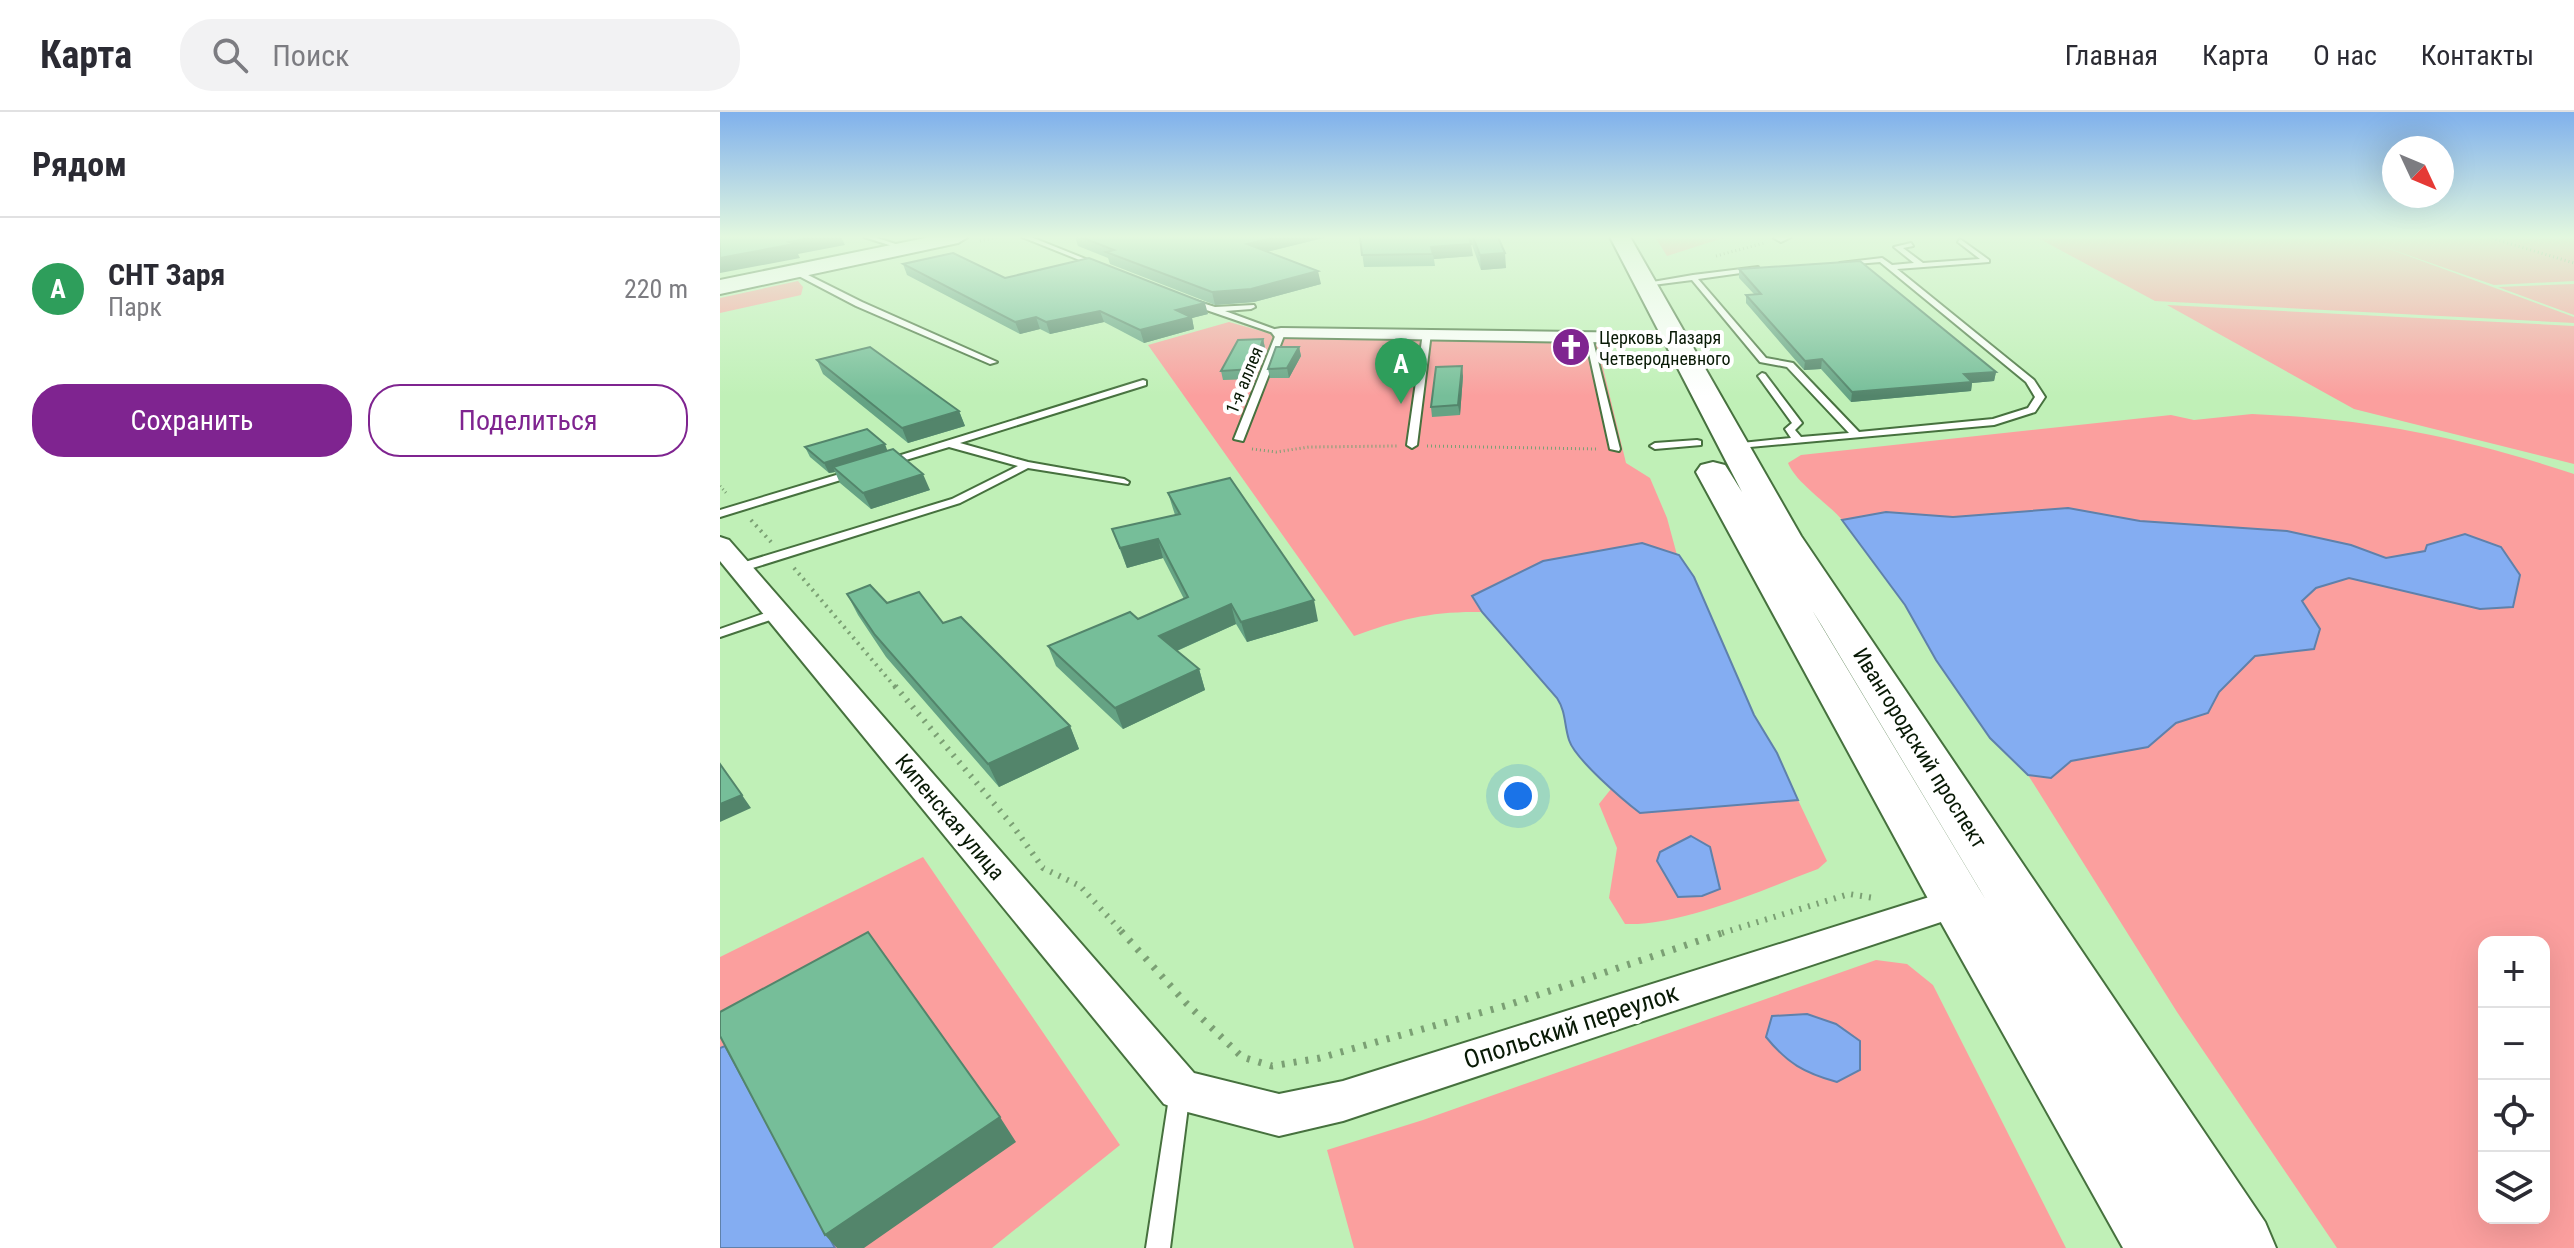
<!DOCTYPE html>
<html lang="ru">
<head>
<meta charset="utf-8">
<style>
  body { margin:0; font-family:"Roboto Condensed",sans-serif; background:#f2f2f3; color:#2b2b33 }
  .controls { position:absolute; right:24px; bottom:24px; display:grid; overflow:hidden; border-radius:16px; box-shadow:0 8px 32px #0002 }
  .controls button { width:72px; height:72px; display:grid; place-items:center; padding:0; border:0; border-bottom:2px solid #e1e1e2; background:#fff; color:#2b2b33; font:40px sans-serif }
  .compass { position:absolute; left:1662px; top:24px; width:72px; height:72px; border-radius:50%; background:#fff; box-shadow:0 8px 32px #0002; rotate:134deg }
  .you { position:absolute; left:798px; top:684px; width:28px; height:28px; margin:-20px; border:6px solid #fff; border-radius:50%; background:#1a73e8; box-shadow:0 0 0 12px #1a73e833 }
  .badge { display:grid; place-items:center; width:52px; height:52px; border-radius:50%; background:#7f2490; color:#fff; font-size:26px; font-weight:700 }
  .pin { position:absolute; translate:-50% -66px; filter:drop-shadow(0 2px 4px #0008) }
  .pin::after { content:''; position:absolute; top:42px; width:28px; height:24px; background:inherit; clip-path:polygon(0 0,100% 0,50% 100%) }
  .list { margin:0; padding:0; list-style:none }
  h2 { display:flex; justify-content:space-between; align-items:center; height:104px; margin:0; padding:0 32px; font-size:34px }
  h2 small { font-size:26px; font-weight:400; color:#7c7c81 }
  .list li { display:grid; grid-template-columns:52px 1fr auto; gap:24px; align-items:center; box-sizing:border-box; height:144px; padding:0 32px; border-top:2px solid #e1e1e2 }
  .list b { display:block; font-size:30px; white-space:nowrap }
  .list p { margin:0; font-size:26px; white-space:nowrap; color:#7c7c81 }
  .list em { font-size:26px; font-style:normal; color:#7c7c81 }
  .actions { display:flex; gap:16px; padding:24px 32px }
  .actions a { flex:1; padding:18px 0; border:2px solid #7f2490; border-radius:32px; text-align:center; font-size:28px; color:#7f2490 }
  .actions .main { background:#7f2490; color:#fff }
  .icon { flex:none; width:44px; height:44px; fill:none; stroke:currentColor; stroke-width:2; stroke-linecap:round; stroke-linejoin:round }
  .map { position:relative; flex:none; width:1854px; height:1136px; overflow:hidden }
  header { display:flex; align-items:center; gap:48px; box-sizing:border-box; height:112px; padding:0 40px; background:#fff; border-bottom:2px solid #e1e1e2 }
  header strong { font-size:38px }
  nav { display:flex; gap:44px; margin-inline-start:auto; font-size:28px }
  .search { width:560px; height:72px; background:#f2f2f3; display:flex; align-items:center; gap:20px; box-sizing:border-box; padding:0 28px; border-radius:32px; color:#7c7c81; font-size:30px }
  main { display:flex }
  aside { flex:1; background:#fff }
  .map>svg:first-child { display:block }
</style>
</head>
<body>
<header>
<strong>Карта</strong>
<div class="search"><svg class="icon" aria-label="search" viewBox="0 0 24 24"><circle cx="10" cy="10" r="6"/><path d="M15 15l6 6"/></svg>Поиск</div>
<nav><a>Главная</a><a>Карта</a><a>О нас</a><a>Контакты</a></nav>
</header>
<main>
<aside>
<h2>Рядом<small></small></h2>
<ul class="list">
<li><span class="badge" style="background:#2e9e5b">A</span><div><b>СНТ Заря</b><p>Парк</p></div><em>220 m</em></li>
</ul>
<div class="actions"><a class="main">Сохранить</a><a>Поделиться</a></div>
</aside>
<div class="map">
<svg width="1854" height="1136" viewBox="0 0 1854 1136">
  <rect width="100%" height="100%" fill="#c0f0b7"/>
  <path fill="#fb9f9e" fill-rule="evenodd" d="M935,125H1006L947,144Z
    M1316,125H1854V169L1774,173L1656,132L1854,205V211L1435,189Z
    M78,169L83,175L81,183L0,201V186Z
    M1854,172V203L1778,175Z
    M1447,193L1854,214V352L1634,297Z
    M509,210L556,223L876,227L906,351L930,366L947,406L957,443L922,431L753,484L762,500C712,499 680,507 634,524L428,233Z
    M1532,302C1651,307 1741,325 1854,362V1136H1617L1457,900L1308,663L1331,666L1351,649L1428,635L1456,611L1488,601L1499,580L1535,544L1594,537L1600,517L1582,489L1596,476L1629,466L1760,497L1706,439L1666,446L1631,433L1566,419L1420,409L1348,396L1233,405L1166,400L1122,408C1108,391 1076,371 1068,351L1081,343L1451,303L1474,308ZM1764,830H1824V1106H1764Z
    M891,677L920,701L1078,688L1107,749L1098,757C1044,777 962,814 905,812L889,786L897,736L879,692Z
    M203,745L400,1033L272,1136H115L5,934L0,936V845Z
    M1156,848L1187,852L1213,873L1346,1136H634L607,1038L703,1008Z"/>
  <path fill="#84adf2" stroke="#5f81ab" stroke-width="2" d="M1348,396L1420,409L1567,419L1631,433L1666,446L1705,439L1707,433L1745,422L1781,435L1800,463L1793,495L1760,497L1629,466L1596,476L1582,489L1600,517L1594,537L1535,544L1499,580L1488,601L1456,611L1428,635L1351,649L1331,666L1308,663L1270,626L1216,548L1185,493L1122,408L1166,400L1233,405Z
    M922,431L959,443L974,465L1034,603L1057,641L1078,688L920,701C903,688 855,647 849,628C844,612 846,600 837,586L762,500L752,484L823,449Z
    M971,724L990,735L1000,777L982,784L958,785L937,749L940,740Z
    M1087,902L1116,912L1140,929V958L1117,970C1084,961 1067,951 1046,925L1052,904Z
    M5,934L115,1136H0V936Z"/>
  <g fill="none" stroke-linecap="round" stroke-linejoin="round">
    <defs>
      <path id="lane" d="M144,125H154L188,136L185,138Z
        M302,125H311L383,154L377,155Z
        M1240,127L1269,148V150L1177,157L1314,268L1325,285L1315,300L1274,313L1008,337L1007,335L1012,332L1071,326L1065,317L1072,311L1038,264L1042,261L1045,262L1082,311L1075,318L1081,325L1129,321L1067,255L1040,250L972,168L925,174L921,172L973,163L1038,155L1035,159L978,167L1046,246L1073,251L1139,320L1273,307L1308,296L1315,285L1306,270L1160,150L1124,153L1120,151L1162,146L1172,153L1194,151L1174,135L1191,131L1193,134L1183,136L1203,151L1260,147L1238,130Z
        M76,157L142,190L277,250L270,252L136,194L73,161Z
        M469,187L495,195L534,193L535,195L531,197L505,199L565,221L523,329L514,327L556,222L466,191L465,189Z
        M707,219L711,221L697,333L692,336L687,333L703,221Z
        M865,223L872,225L900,337L899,339L890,337Z
        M423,268L426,269V273L240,331L308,350L404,367L409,370L408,372L308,356L240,391L23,459L19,460L13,456L15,453L232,387L298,354L229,335L169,353L164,350L165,348Z
        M977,328L981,329V333L935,337L930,334L935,331Z
        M133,358L137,359V363L0,405V398Z
        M57,497L63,501L62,504L0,525V517Z
        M460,970L467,972L470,979L450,1136H426L450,979L453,972Z"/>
      <path id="street" d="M1071,125L1061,130L1054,126L1055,125Z
        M561,216L926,221L935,226L926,231L555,225L552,221L555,217Z
        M0,425L9,428L474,961L559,982L623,969L1238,776L1251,780L1257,790L1251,800L623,1009L559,1024L460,998L444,992L0,449Z"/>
      <path id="secondary" d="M210,125H248L238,131L0,182V168Z"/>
      <path id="highway" d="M890,125H910L1081,424L1545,1110L1556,1136H1403L1218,805L976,360L981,353L993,350L1005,353L1022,380ZM1092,498L1102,514L1266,788L1258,775Z"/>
    </defs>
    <use href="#lane" stroke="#46713e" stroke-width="4"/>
    <use href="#street" stroke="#46713e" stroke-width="4"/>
    <use href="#secondary" stroke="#46713e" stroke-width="4"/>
    <use href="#highway" stroke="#46713e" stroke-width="4"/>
    <path stroke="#7ba074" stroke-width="3" stroke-dasharray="1 3" stroke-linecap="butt" d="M1768,125L1854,151
      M260,129L278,125
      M996,144L1044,131
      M707,334L877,337
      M532,337L556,340L589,335L677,334
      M0,374L8,383"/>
    <path stroke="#7ba074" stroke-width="4" stroke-dasharray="2 5" stroke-linecap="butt" d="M31,408L51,430
      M74,456L176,576"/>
    <path stroke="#7ba074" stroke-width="6" stroke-dasharray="2 7" stroke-linecap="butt" d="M175,574L293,714L323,756L360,774L403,821
      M1002,821L1129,782L1154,786"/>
    <path stroke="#7ba074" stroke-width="7" stroke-dasharray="3 9" stroke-linecap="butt" d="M401,819L466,891L522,945L552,954L600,946L788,893L1008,819"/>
    <use href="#lane" fill="#fff" fill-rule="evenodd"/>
    <use href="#street" fill="#fff" fill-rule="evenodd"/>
    <use href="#secondary" fill="#fff" fill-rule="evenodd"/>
    <use href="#highway" fill="#fff" fill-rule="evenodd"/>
  </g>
  <path fill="#65a384" d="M355,125H607L547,140L601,172L534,190L495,193L390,152L388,146L358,134Z
    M640,125L753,144L714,147L715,154L644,155Z
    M750,125H778L786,156L761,158L751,130Z
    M183,152L285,166L488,202L472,206L474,217L424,231L384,210L330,222L320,217L300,222L187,163Z
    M1019,157L1276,260L1274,269L1252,271L1251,279L1131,290L1101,257L1084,258L1026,191V183L1034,182L1019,166Z
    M543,227L545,236L535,267L503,268L501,259Z
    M579,235L581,244L569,266H550L548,257Z
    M97,248L239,299L245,314L188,331L103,262Z
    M743,264L740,303L712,305L711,295Z
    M85,335L167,338L210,378L151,397L120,371L115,360L109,361L90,345Z
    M448,381L598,509L527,530L516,512L457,539L479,557L485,578L403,617L336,554L328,534L418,507L464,487L443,446L407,456L392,417L455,403Z
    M127,482L167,491L223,511L350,614L359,637L279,675L166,545L138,503Z"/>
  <path fill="#53856b" d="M95,125H121L125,133L78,142L80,146L0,161V146Z
    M556,125H607L529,144L527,132Z
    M751,132L753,144L714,147L711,135Z
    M785,141L786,156L761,158L760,143Z
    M598,159L601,172L534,190L495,193L492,180Z
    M485,191L488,202L472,206L474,217L424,231L420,218L456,198Z
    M380,199L384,210L330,222L326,210Z
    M316,205L320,217L300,222L295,210Z
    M543,227L545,236L535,267L533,257Z
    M579,235L581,244L569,266L567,256Z
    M1102,247L1101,257L1084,258L1085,249Z
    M742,254L743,264L740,303L738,293Z
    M1276,260L1274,269L1252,271L1251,279L1131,290L1132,280L1244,262Z
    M239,299L245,314L188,331L182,316Z
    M165,332L169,343L113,355L115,360L109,361L104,351Z
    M203,362L210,378L151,397L143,381Z
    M438,427L443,446L407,456L400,436Z
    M594,488L598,509L527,530L521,510Z
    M511,492L516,512L445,544L439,524Z
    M479,557L485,578L403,617L395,596Z
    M350,614L359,637L279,675L268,652Z
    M22,683L31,696L0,710V692Z
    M280,1005L296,1030L144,1136H117L105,1123Z"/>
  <path fill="#76be99" stroke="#53856b" stroke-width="2" d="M0,125H95L69,130L74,132L0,146Z
    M361,125H556L527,132L598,159L531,177L492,180L386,140L394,138Z
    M640,125H749L751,132L711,135L713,142L642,143Z
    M753,125H778L785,141L760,143Z
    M233,141L285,166L369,146L485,191L456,198L471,205L420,218L380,199L326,210L316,205L295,210L183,152Z
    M1140,149L1276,260L1244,262L1252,270L1132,280L1102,247L1085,249L1026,183L1041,182L1019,157Z
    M543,227L533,257L501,259L518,228Z
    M150,235L239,299L182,316L97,248Z
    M556,235H579L567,256L548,257Z
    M742,254L738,293L711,295L716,255Z
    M147,317L165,332L104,351L85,335Z
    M173,337L203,362L143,381L113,355Z
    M510,366L594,488L521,510L511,492L439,524L479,557L395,596L328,534L410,500L418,507L468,485L438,427L400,436L392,417L460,402L448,381Z
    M150,473L167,491L199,480L223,511L241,505L350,614L268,652L155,523L127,482Z
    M0,652L22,683L0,692Z
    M148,820L280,1005L105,1123L0,924V900Z"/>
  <linearGradient id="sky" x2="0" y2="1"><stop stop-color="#80b1ec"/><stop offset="0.44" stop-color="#e3f8df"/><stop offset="1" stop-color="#e3f8df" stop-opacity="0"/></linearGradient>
  <rect width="1854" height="284" fill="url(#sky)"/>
  <defs>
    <symbol id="church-disc" viewBox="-11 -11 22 22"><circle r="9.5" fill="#7f2490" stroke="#fff"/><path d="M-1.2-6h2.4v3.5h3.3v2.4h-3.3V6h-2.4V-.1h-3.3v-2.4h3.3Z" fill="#fff"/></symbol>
  </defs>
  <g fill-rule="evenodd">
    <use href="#church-disc" x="829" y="213" width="44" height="44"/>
  </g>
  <g text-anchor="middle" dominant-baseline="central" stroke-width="8" stroke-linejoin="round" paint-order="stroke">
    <g font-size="18" fill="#081905" stroke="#fff" text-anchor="start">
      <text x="879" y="225">Церковь Лазаря<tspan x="879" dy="21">Четверодневного</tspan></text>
    </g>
    <g font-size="18" fill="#081905" stroke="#fff">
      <text transform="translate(524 268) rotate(-68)">1-я аллея</text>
    </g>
    <g font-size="22" fill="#081905" stroke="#fff">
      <text transform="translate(1200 636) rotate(58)">Ивангородский проспект</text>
      <text transform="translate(230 705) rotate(50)">Кипенская улица</text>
    </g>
    <g font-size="26" fill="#081905" stroke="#fff">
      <text transform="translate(851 914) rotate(-18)">Опольский переулок</text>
    </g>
  </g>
</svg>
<div class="controls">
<button>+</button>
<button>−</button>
<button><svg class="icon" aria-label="locate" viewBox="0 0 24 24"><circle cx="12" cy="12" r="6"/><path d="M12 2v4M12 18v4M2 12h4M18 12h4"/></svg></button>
<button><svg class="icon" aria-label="layers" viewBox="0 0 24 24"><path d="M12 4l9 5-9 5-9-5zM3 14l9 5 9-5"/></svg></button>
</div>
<svg class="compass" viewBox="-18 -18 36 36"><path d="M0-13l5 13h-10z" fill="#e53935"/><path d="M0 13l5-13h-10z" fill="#7c7c81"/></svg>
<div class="you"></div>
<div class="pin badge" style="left:681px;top:292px;background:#2e9e5b">A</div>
</div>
</main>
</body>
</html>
